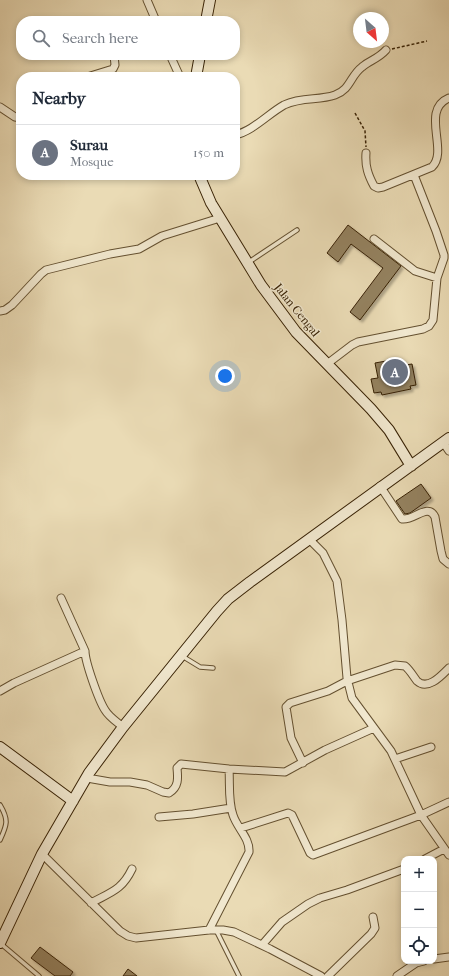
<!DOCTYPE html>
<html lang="en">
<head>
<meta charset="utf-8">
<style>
  body { margin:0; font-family:"IM FELL French Canon",serif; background:#f6f6f7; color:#1f2937 }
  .controls { position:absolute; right:12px; bottom:12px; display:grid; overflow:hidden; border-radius:8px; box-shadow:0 2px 6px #0003 }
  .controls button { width:36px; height:36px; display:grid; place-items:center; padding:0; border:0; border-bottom:1px solid #e0e1e3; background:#fff; color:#1f2937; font:20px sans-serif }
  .compass { position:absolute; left:353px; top:12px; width:36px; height:36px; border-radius:50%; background:#fff; box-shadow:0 2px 6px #0003; rotate:152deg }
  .you { position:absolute; left:225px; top:376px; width:14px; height:14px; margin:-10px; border:3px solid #fff; border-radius:50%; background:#1a73e8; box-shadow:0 0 0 6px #1a73e833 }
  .badge { display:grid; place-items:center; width:26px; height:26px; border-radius:50%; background:#111827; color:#fff; font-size:13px; font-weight:700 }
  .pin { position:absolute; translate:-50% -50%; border:2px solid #fff; box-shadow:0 1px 4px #0006 }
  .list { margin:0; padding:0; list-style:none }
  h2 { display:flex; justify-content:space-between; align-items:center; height:52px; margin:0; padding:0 16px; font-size:17px }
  h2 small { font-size:13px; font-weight:400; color:#747a83 }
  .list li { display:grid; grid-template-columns:26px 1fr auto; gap:12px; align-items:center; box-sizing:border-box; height:56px; padding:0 16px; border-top:1px solid #e0e1e3 }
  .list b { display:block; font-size:15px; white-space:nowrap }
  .list p { margin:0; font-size:13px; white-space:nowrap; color:#747a83 }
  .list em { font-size:13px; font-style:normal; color:#747a83 }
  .icon { flex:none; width:22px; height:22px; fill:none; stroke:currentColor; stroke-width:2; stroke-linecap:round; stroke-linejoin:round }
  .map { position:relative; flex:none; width:449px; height:976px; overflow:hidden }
  .search { position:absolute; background:#fff; box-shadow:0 2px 6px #0003; left:16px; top:16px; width:224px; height:44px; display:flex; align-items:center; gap:10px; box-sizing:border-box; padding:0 14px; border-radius:16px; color:#747a83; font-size:15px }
  .panel { position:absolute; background:#fff; box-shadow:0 2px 6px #0003; left:16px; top:72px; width:224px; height:108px; border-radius:16px }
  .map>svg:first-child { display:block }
</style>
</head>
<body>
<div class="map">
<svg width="449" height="976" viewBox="0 0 449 976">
  <defs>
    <filter id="shadow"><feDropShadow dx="2.5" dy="2.5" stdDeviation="1" flood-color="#0004"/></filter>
  </defs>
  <rect width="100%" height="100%" fill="#eadbb5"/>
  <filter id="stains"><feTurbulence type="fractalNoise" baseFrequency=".005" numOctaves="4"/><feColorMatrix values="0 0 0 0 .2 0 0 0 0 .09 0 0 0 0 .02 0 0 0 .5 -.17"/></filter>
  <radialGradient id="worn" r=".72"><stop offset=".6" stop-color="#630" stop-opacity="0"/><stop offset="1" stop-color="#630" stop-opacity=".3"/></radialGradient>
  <path fill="#948260" stroke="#372104" filter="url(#shadow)" d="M348,225L401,266L360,320L350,312L383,268L351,244L338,262L327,253Z
    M397,359L399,366L412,364L416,385L410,386L411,389L382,395L381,392L374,393L371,379L378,378L375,363Z
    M421,484L431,498L410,513L405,514L396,501Z
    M40,947L73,972L70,976H55L31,958Z
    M128,969L137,976H123Z"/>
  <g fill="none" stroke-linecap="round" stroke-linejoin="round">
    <defs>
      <path id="lane" d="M249,262L297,230
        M182,656L200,667L213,668
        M0,805C9,820 7,825 0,840
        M216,930L239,976
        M0,943L39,976"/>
      <path id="street" d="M147,0L156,21
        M170,55L180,77
        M87,77L113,69L115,65L114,55
        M0,107L15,117L21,118
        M235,135C253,131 268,114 284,105C303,96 318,101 335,95C351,89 350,76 362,67C370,60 378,59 386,50
        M366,153C365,166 368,175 374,186L378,188L383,187L432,167C449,151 420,110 449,98
        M374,239L415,271L437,278
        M0,311L5,310L12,305L41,274L46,270L110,254L139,249L162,236L220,218
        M327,364L352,345L358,342L423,329L429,326L433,320L437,278L444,258V255L436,231L414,175
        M443,442L449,451
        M380,486L402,519C414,521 428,502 435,517L441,551L443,559L449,564
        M309,539L323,553L337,581L342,620L347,678L352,698L391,751L421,815L449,855
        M61,598L85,651C85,662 99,701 105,710C109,717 117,722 123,727
        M0,691L14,683L85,651
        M395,759L431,747
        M303,763L291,738L286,707L290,703L328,691L347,681L395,665L405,666C410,670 413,676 417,681C428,691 442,675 449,668
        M87,778L110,782H130L147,785L163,792L169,793C179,787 178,778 177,768L181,764L229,769L285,772L325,750L374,728
        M159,817L193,814L231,808
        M241,828L288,813L292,815L310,853L313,855L421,815L449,802
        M42,854L120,931L128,936L136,938L209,930H223L234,932L270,949L321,976
        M425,859L444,849
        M91,903C111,892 122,890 132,869
        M209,930L249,852C250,838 237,828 233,815C228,801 230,784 229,769
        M262,945L282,922L308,904L320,898L347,890L404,869
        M434,959L449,957
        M328,976L371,934L375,928L373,917
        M397,976L416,963L424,961"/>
      <path id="secondary" d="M206,21L210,0
        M196,77L200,55
        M199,175L211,203L261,285L296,332L371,409L389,430L411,466
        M0,747L73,801
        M0,943L42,854L89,773L123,727L217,611L228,599L250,582L449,438"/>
    </defs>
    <use href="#lane" stroke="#645030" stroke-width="5.5"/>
    <use href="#street" stroke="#645030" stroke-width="9"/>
    <use href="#secondary" stroke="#372104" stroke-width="12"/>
    <path stroke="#372104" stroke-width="1.5" stroke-dasharray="3 2" stroke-linecap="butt" d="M392,49L427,41
      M355,113L365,131L366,147"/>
    <use href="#lane" stroke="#f1e8cf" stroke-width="3.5"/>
    <use href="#street" stroke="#f1e8cf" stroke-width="7"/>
    <use href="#secondary" stroke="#f1e8cf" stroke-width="10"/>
  </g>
  <g text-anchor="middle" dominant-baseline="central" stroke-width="3" stroke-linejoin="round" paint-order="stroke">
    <g font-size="12" fill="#372104" stroke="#f1e8cf">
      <text transform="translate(297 310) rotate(51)">Jalan Cengal</text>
    </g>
  </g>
  <rect width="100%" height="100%" filter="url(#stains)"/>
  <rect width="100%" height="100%" fill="url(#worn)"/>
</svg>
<div class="controls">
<button>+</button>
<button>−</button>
<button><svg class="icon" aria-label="locate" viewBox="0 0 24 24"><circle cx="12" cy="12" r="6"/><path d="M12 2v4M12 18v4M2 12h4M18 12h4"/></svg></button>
</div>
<svg class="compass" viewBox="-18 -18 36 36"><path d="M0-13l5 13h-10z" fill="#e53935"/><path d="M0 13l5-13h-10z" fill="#747a83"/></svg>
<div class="you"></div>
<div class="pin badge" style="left:395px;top:372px;background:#6b7280">A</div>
<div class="search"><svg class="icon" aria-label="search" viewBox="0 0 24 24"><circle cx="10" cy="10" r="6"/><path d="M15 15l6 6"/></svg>Search here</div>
<section class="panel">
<h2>Nearby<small></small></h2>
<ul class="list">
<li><span class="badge" style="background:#6b7280">A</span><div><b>Surau</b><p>Mosque</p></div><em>150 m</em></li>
</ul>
</section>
</div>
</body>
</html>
